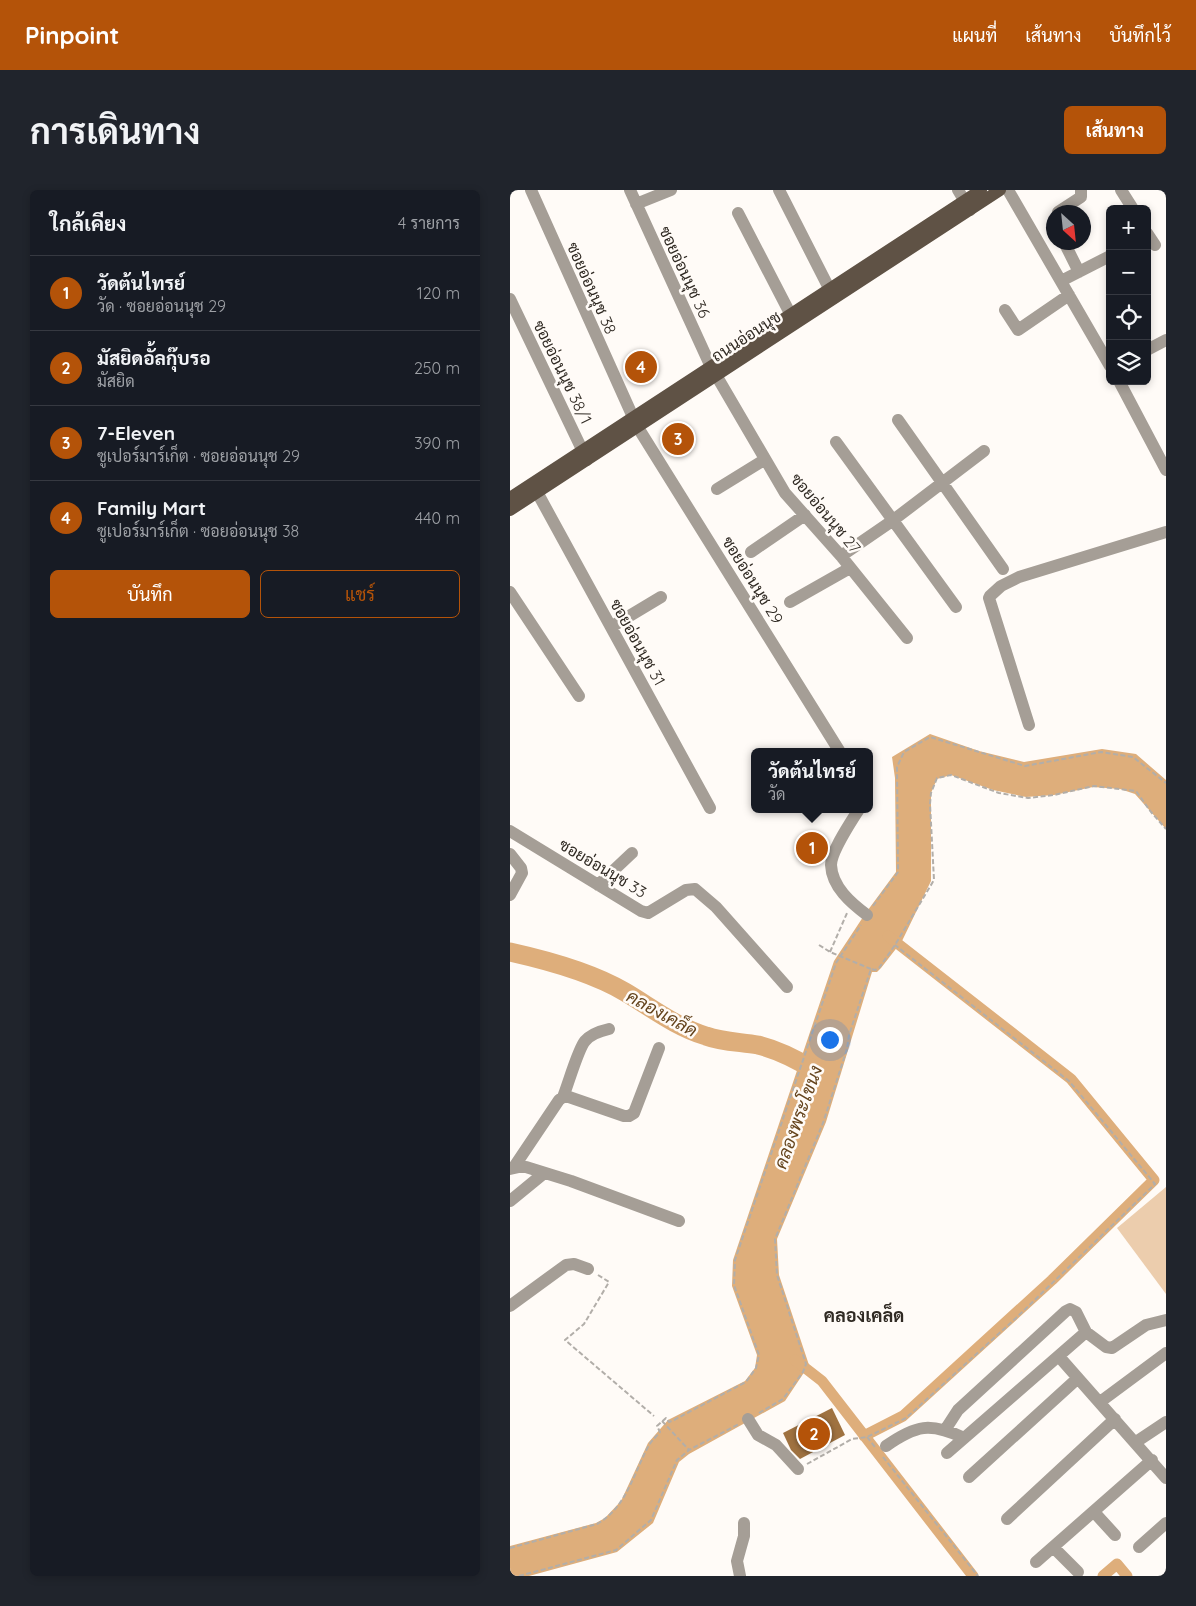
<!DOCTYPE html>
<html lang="th">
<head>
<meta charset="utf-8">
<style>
  body { margin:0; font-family:Quicksand,Sarabun,sans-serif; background:#20242c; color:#f1f3f6 }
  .controls { position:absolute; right:15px; top:15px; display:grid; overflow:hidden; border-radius:8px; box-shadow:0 2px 8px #0003 }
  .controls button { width:45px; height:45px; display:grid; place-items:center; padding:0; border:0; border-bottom:1px solid #363941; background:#171b24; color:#f1f3f6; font:25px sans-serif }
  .compass { position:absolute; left:536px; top:15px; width:45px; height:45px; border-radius:50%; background:#171b24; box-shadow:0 2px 8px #0003; rotate:153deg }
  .you { position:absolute; left:319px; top:849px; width:18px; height:18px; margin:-12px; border:4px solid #fff; border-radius:50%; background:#1a73e8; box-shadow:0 0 0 8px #1a73e833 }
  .badge { display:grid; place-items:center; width:32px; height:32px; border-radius:50%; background:#b45309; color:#fff; font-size:16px; font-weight:700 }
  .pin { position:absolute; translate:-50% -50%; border:2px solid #fff; box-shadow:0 1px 5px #0006 }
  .popup { position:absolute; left:241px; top:558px; width:122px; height:65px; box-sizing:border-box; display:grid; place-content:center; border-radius:8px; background:#171b24; filter:drop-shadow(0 1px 4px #0005); font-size:16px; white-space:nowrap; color:#9ea1a6 }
  .popup b { font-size:19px; color:#f1f3f6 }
  .popup::after { content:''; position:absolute; left:50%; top:100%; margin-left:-10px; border:10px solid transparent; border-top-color:#171b24 }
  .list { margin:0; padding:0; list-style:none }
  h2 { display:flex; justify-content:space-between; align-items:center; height:65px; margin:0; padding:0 20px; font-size:21px }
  h2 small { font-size:16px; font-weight:400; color:#9ea1a6 }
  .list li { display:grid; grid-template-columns:32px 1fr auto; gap:15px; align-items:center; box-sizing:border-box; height:75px; padding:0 20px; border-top:1px solid #363941 }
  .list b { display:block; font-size:19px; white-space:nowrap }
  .list p { margin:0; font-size:16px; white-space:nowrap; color:#9ea1a6 }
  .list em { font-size:16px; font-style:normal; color:#9ea1a6 }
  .actions { display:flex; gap:10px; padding:15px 20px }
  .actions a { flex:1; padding:11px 0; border:1px solid #b45309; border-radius:8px; text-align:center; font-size:18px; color:#b45309 }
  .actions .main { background:#b45309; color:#fff }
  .icon { flex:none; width:28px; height:28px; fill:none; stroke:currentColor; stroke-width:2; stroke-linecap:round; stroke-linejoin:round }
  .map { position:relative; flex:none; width:656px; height:1386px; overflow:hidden; border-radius:8px }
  header { display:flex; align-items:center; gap:30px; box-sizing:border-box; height:70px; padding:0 25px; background:#b45309; color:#fff }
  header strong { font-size:24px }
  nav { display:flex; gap:28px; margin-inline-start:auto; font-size:18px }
  .intro { display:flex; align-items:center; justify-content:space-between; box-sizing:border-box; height:120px; padding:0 30px }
  h1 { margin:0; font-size:35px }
  .button { padding:12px 22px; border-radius:8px; background:#b45309; color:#fff; font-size:18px; font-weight:700 }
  main { display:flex; gap:30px; padding:0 30px }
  aside { flex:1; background:#171b24; border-radius:8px; box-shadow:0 2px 8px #0003 }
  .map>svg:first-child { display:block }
</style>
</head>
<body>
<header>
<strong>Pinpoint</strong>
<nav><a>แผนที่</a><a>เส้นทาง</a><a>บันทึกไว้</a></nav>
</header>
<div class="intro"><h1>การเดินทาง</h1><a class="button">เส้นทาง</a></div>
<main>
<aside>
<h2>ใกล้เคียง<small>4 รายการ</small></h2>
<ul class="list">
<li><span class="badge">1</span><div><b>วัดต้นไทรย์</b><p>วัด · ซอยอ่อนนุช 29</p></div><em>120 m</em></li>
<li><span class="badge">2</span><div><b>มัสยิดอั้ลกุ๊บรอ</b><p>มัสยิด</p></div><em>250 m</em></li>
<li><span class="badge">3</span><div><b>7-Eleven</b><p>ซูเปอร์มาร์เก็ต · ซอยอ่อนนุช 29</p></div><em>390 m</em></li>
<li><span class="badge">4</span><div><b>Family Mart</b><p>ซูเปอร์มาร์เก็ต · ซอยอ่อนนุช 38</p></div><em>440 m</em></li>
</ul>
<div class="actions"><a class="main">บันทึก</a><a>แชร์</a></div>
</aside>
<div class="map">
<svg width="656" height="1386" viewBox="0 0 656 1386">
  <rect width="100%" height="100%" fill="#fffbf7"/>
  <path fill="#eccdad" d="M656,997V1104L607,1038Z"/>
  <path fill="#deae7b" d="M420,544L469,561L514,572L592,559L626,564L656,590V639L625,604L610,599L583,597L544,605L516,607L483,600L441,585L427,589L421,603V691L392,751L371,778L367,782H362L316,932L267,1049L269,1085L299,1175L275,1211L179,1264L169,1272L143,1333L107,1362L19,1386H0V1356L86,1333L95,1328L111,1311L138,1253L158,1230L235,1191L245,1178L247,1165L222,1096L223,1070L324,771L355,724L386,682L385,588L382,567Z"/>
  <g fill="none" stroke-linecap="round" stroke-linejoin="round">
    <path stroke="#deae7b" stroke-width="11" d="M285,1170L312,1191L463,1386
      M354,1246L393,1226L542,1090L644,990L561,889L378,746
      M593,1386L607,1374L617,1386"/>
    <path stroke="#deae7b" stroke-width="19" d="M0,762C36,770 83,783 115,802C142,818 166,837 196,846C212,852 231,852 248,855C269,860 286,869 304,880"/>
  </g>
  <path fill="#9f7240" d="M322,1218L335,1245L290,1269L281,1260L273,1243Z"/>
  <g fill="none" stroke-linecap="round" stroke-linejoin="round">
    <path stroke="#b2aea9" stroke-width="2" stroke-dasharray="5 2.5" stroke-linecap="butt" d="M363,716L388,682L387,577L394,562L420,547L515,576L591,562L623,567L656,593
      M309,755L320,762L361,779
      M320,762L337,723
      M88,1085L99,1092L74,1134L55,1150L144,1226
      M249,1223L273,1209L293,1182L296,1174L267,1085L265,1049L313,933L337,859L339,845L361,779L365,780L369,778L385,755L424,690L420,614L421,603L427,588L441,585L489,603L518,608L544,605L584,596L626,601L641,622L656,639
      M152,1231L179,1260
      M357,1247L365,1257
      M373,1267L468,1386
      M297,1274L342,1249L357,1247L396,1228L506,1128L645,994L559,891L385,755
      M0,1358L87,1334C116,1318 123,1285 138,1257C141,1251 146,1247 150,1242L147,1236L156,1228L159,1232L164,1230L236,1192L246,1178L249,1165L224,1095L225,1070L326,773L351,735
      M9,1386L106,1360L141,1330L167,1270L179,1260L229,1234"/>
    <path stroke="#a59e96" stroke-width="12" d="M21,0L127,236L330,562
      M120,0L201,177
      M269,0L324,108
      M448,0L460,20
      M498,0L600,176
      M611,0L623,19
      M126,14L161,0
      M548,22L571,7V0
      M228,23L285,133
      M637,43L645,55
      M554,52L569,82
      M551,91L600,66
      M0,109L77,270
      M495,120L508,140L559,105
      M637,160L656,150
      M206,185L275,303L331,366L397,448
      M609,191L656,280
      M388,230L493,379
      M326,252L446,417
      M207,299L254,270
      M27,302L200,618
      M241,362L295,325
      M331,366L382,331L474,261
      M0,402L69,506
      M280,412L340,378
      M101,437L151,407
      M519,535L479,408L480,406L491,396L509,387L656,342
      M349,619C341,632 321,661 321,675C322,697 341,713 357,725
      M0,641L131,721L138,723L176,700L185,699L206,717L277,797
      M0,664L11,678L12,683L0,705
      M88,695L122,663
      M53,907C58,895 68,859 75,851C81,844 90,841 99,839
      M4,977L49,910L53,907H59L114,926H119L124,923L149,858
      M0,979L9,977H16L61,991L169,1031
      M0,1011L33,984
      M0,1116L56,1075L64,1074L78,1079
      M552,1170L656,1288
      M590,1212L656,1163
      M238,1229L248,1245L266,1255L288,1279
      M435,1240L448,1220L556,1121L560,1119L566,1122L576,1142
      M626,1252L656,1232
      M376,1256C406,1235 420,1232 454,1248
      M437,1263L576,1142L596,1157L602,1158L636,1135L656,1130
      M459,1287L568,1188
      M584,1322L605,1345
      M497,1329L605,1229
      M543,1357L568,1382
      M629,1357L656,1333
      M526,1372L642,1270
      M230,1386L227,1371L234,1346V1333"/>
    <path stroke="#5f5245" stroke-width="12" d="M0,308L471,0
      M0,320L490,0"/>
  </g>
  <g text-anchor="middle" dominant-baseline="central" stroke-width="5" stroke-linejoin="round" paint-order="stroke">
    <g font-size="16" fill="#302a23" stroke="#fffbf7">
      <text transform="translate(175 82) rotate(65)">ซอยอ่อนนุช 36</text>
      <text transform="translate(82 98) rotate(66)">ซอยอ่อนนุช 38</text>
      <text transform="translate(236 146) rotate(-33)">ถนนอ่อนนุช</text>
      <text transform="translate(53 182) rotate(64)">ซอยอ่อนนุช 38/1</text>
      <text transform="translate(316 323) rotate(50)">ซอยอ่อนนุช 27</text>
      <text transform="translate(243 390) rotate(58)">ซอยอ่อนนุช 29</text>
      <text transform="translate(128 452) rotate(61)">ซอยอ่อนนุช 31</text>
      <text transform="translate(93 678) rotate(31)">ซอยอ่อนนุช 33</text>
    </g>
    <g font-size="18" font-style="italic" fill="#65441d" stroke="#fffbf7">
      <text transform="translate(152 823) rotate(29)">คลองเคล็ด</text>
      <text transform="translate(288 927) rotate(-70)">คลองพระโขนง</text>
    </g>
    <g font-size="18" font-weight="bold" fill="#302a23" stroke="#fffbf7">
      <text x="354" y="1125">คลองเคล็ด</text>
    </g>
  </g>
</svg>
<div class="controls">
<button>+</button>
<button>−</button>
<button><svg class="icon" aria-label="locate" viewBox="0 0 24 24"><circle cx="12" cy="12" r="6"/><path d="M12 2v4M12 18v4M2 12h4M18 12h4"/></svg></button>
<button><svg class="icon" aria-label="layers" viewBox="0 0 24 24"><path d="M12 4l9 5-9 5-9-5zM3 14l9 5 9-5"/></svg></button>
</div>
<svg class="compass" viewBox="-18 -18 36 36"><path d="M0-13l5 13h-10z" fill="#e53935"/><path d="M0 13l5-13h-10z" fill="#9ea1a6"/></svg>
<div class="you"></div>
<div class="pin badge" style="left:302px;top:658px">1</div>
<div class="popup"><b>วัดต้นไทรย์</b>วัด</div>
<div class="pin badge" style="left:304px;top:1244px">2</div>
<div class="pin badge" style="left:168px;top:249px">3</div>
<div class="pin badge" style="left:131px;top:177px">4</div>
</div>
</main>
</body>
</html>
